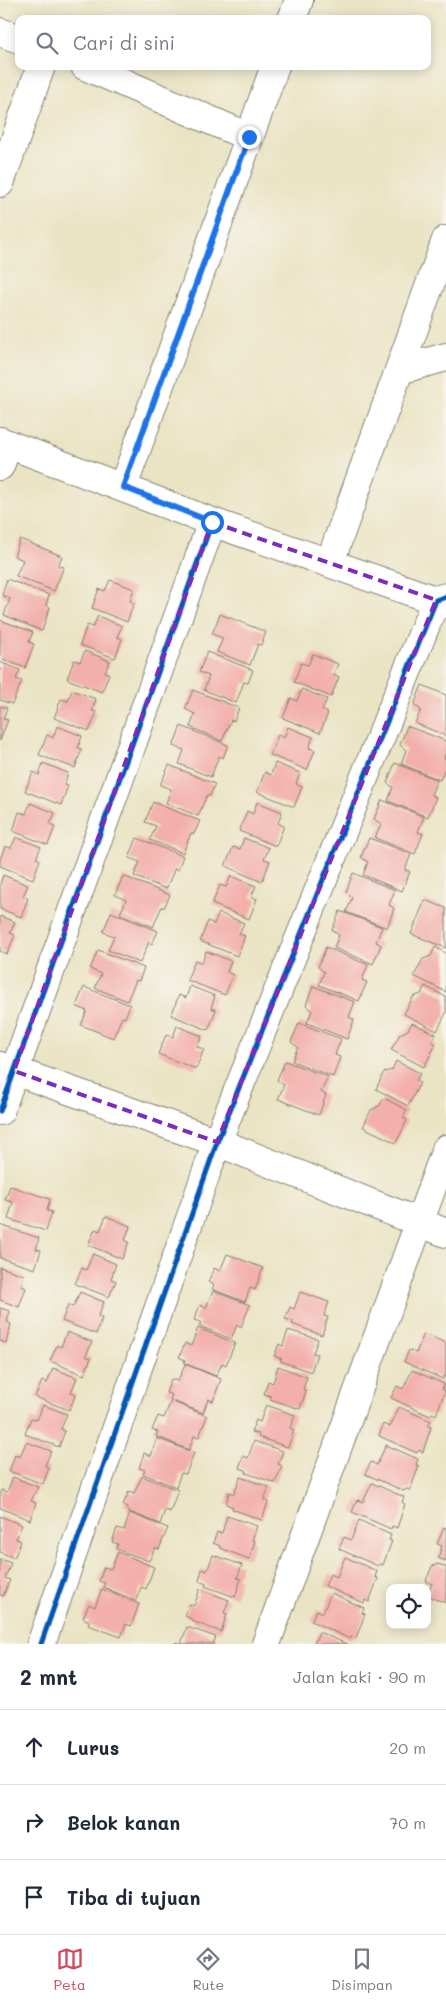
<!DOCTYPE html>
<html lang="id">
<head>
<meta charset="utf-8">
<style>
  body { margin:0; font-family:Mali,sans-serif; background:#f2f2f3; color:#1f2937 }
  .controls { position:absolute; right:15px; bottom:15px; display:grid; overflow:hidden; border-radius:10px; box-shadow:0 2px 12px #0003 }
  .controls button { width:45px; height:45px; display:grid; place-items:center; padding:0; border:0; border-bottom:1px solid #e0e1e3; background:#fff; color:#1f2937; font:25px sans-serif }
  .stop { position:absolute; width:15px; height:15px; margin:-11px; border:4px solid #1a73e8; border-radius:50%; background:#fff }
  .stop.end { background:#1a73e8; border-color:#fff; box-shadow:0 1px 5px #0008 }
  .list { margin:0; padding:0; list-style:none }
  h2 { display:flex; justify-content:space-between; align-items:center; height:65px; margin:0; padding:0 20px; font-size:21px }
  h2 small { font-size:16px; font-weight:400; color:#747a83 }
  .list li { display:grid; grid-template-columns:32px 1fr auto; gap:15px; align-items:center; box-sizing:border-box; height:75px; padding:0 20px; border-top:1px solid #e0e1e3 }
  .list b { display:block; font-size:19px; white-space:nowrap }
  .list em { font-size:16px; font-style:normal; color:#747a83 }
  .icon { flex:none; width:28px; height:28px; fill:none; stroke:currentColor; stroke-width:2; stroke-linecap:round; stroke-linejoin:round }
  .map { position:relative; flex:none; width:446px; height:1644px; overflow:hidden }
  .search { position:absolute; background:#fff; box-shadow:0 2px 12px #0003; left:15px; right:15px; top:15px; height:55px; display:flex; align-items:center; gap:12px; box-sizing:border-box; padding:0 18px; border-radius:10px; color:#747a83; font-size:19px }
  .sheet { height:290px; background:#fff }
  nav { display:flex; justify-content:space-around; align-items:center; box-sizing:border-box; height:70px; border-top:1px solid #e0e1e3; background:#fff; font-size:14px; color:#747a83 }
  nav a { display:grid; justify-items:center; gap:2px }
  nav .on { color:#d1495b }
  .map>svg:first-child { display:block }
</style>
</head>
<body>
<div class="map">
<svg width="446" height="1644" viewBox="0 0 446 1644">
  <rect width="100%" height="100%" fill="#f7f3e8"/>
  <filter id="ink" filterUnits="userSpaceOnUse"><feTurbulence type="fractalNoise" baseFrequency=".02" numOctaves="2"/><feDisplacementMap in="SourceGraphic" scale="10" xChannelSelector="R" yChannelSelector="G"/><feConvolveMatrix kernelMatrix="1 2 1 2 8 2 1 2 1" color-interpolation-filters="sRGB"/></filter>
  <filter id="wash" filterUnits="userSpaceOnUse"><feTurbulence type="fractalNoise" baseFrequency=".0096" numOctaves="4" result="noise"/><feDisplacementMap in="SourceGraphic" scale="20" xChannelSelector="R" yChannelSelector="G"/><feGaussianBlur stdDeviation="1.12" result="paint"/><feColorMatrix in="noise" values="0 0 0 0 0 0 0 0 0 0 0 0 0 0 0 0 0 1.4 0 .05"/><feComposite in="paint" operator="in"/></filter>
  <g filter="url(#wash)">
    <rect width="100%" height="100%" fill="#eae4c5"/>
    <g id="blocks">
      <path fill="#f3afab" d="M20,539L62,556L58,566L64,567L54,591L16,576L23,560L14,556Z
        M7,579L49,595L46,605L50,607L42,631L4,615L10,599L2,595Z
        M110,580L134,589L130,601L134,603L127,622L92,608L99,589L105,591Z
        M220,614L266,632L261,645L258,644L250,665L217,652L223,638L212,634Z
        M98,616L122,626L117,637L122,639L115,658L80,645L87,625L93,627Z
        M0,620L33,632L29,642L34,644L25,668L0,658Z
        M85,651L110,661L105,672L109,674L102,692L67,679L74,660L80,662Z
        M207,652L253,670L248,683L244,682L236,703L204,690L209,676L199,672Z
        M313,654L338,664L333,675L339,677L331,697L294,682L301,663L308,665Z
        M0,662L20,670L16,679L22,681L12,704L0,700Z
        M422,685L446,695V736L415,723L421,710L414,705Z
        M302,689L327,699L322,710L328,713L320,733L283,718L291,698L297,701Z
        M72,690L96,699L92,711L97,712L89,731L54,718L61,699L68,701Z
        M193,690L239,708L234,721L231,720L222,741L190,727L195,714L185,709Z
        M0,706L7,708L3,719L8,720L0,741Z
        M57,726L82,736L78,748L82,749L75,768L39,755L47,735L53,738Z
        M181,726L228,745L223,758L219,756L211,777L179,764L184,750L173,746Z
        M407,726L446,741V752L444,758L446,759V766L440,780L401,764L406,750L400,745Z
        M288,727L313,737L309,748L315,750L307,770L270,755L278,735L284,738Z
        M43,763L68,773L64,785L68,786L61,805L25,791L33,772L39,775Z
        M275,763L300,773L296,784L302,787L294,807L257,792L265,772L271,775Z
        M395,763L437,780L431,795L436,797L428,817L388,801L393,787L387,783Z
        M169,765L215,784L210,796L207,795L198,816L166,803L171,789L160,785Z
        M382,800L424,817L418,832L423,834L415,854L375,838L381,824L374,819Z
        M153,802L200,821L194,834L191,833L183,853L150,840L156,826L145,822Z
        M257,802L282,812L278,823L284,826L276,846L239,831L247,811L253,814Z
        M30,803L55,813L50,824L55,826L48,845L13,831L19,812L26,814Z
        M16,837L41,847L36,858L40,860L33,879L0,866V860L5,846L11,848Z
        M137,838L183,856L178,870L175,868L166,889L134,876L140,862L129,858Z
        M244,838L269,848L264,859L270,861L262,882L225,866L233,847L240,849Z
        M369,838L411,854L405,870L410,872L402,891L363,875L368,862L361,857Z
        M353,873L395,890L389,905L394,908L387,928L346,912L352,898L346,892Z
        M3,875L28,885L23,896L28,898L21,917L0,909V884Z
        M123,876L170,895L164,908L162,906L153,927L120,914L126,900L115,895Z
        M231,876L256,886L251,897L257,899L249,919L212,904L220,885L226,887Z
        M425,900L446,908V948L411,934Z
        M340,911L382,927L376,942L381,945L373,964L334,948L339,935L332,930Z
        M111,912L158,931L152,944L149,942L140,963L108,950L114,936L103,932Z
        M219,913L244,923L239,934L245,936L237,956L200,941L208,921L214,924Z
        M0,916L15,922L10,933L15,935L7,954L0,951Z
        M326,947L368,965L362,980L367,982L359,1001L319,985L324,972L318,967Z
        M435,947L446,953V992L414,976L423,959L431,956Z
        M98,950L144,968L139,981L136,980L127,1001L95,988L101,974L90,969Z
        M206,951L231,961L227,972L233,975L225,995L187,980L195,960L202,963Z
        M190,986L215,996L211,1008L216,1010L208,1030L171,1015L179,995L186,998Z
        M313,986L355,1002L349,1017L354,1020L347,1039L307,1023L312,1010L306,1005Z
        M425,986L446,997V1013L437,1031L404,1014L413,997L421,994Z
        M84,987L130,1005L125,1018L122,1017L113,1038L81,1025L87,1011L76,1006Z
        M299,1023L341,1039L335,1055L340,1057L333,1077L292,1061L298,1047L291,1042Z
        M412,1023L436,1034L432,1042L436,1044L424,1067L391,1050L400,1034L408,1030Z
        M177,1026L202,1036L197,1047L204,1049L196,1069L158,1054L166,1035L173,1037Z
        M285,1061L328,1077L321,1092L326,1095L319,1115L278,1099L284,1085L277,1080Z
        M396,1061L420,1073L416,1081L420,1083L408,1106L376,1089L384,1072L392,1070Z
        M384,1098L407,1110L403,1118L407,1120L396,1143L363,1127L371,1110L379,1106Z
        M10,1186L50,1199L47,1211L52,1212L46,1231L8,1219L13,1202L5,1200Z
        M106,1216L130,1226L125,1240L129,1242L122,1259L88,1245L95,1229L100,1231Z
        M0,1225L39,1238L36,1249L41,1250L35,1269L0,1258Z
        M93,1254L116,1264L111,1279L116,1281L109,1297L75,1284L82,1268L86,1270Z
        M227,1254L263,1268L255,1290L250,1288L245,1302L212,1289L214,1285L208,1282L214,1268L220,1271Z
        M0,1267L24,1275L21,1286L26,1288L19,1307L0,1300Z
        M213,1291L250,1305L241,1327L237,1325L231,1339L199,1326L201,1322L194,1320L200,1305L206,1308Z
        M80,1292L104,1302L98,1316L102,1318L96,1334L62,1321L68,1305L73,1307Z
        M300,1292L329,1302L324,1316L328,1317L322,1335L292,1324L293,1321L285,1319L290,1307L294,1309Z
        M0,1308L10,1311L7,1322L11,1324L6,1343L0,1341Z
        M198,1328L235,1343L226,1365L222,1363L216,1376L184,1363L185,1360L179,1357L185,1343L191,1346Z
        M288,1330L318,1339L313,1353L317,1354L311,1372L280,1361L282,1359L274,1356L279,1344L283,1346Z
        M67,1332L92,1342L86,1356L91,1358L84,1375L50,1361L57,1345L61,1347Z
        M424,1334L446,1343V1377L444,1376L443,1379L404,1362L409,1350L416,1353Z
        M185,1364L221,1379L213,1401L208,1399L203,1413L170,1400L172,1395L166,1393L171,1379L178,1381Z
        M278,1366L307,1377L303,1390L306,1391L300,1409L270,1399L271,1396L264,1394L268,1381L273,1383Z
        M53,1368L77,1378L71,1392L76,1394L69,1410L35,1397L42,1381L47,1383Z
        M412,1370L444,1384L442,1389L445,1391L436,1415L432,1413L430,1416L391,1398L397,1386L403,1389Z
        M171,1401L207,1416L199,1437L194,1436L189,1450L156,1436L158,1432L152,1430L158,1416L164,1418Z
        M43,1405L67,1414L61,1429L65,1431L59,1447L25,1434L31,1418L37,1420Z
        M266,1405L295,1415L290,1428L294,1430L288,1447L258,1437L259,1434L251,1432L256,1420L260,1422Z
        M399,1407L431,1421L428,1426L431,1427L423,1452L419,1450L417,1453L379,1436L383,1424L390,1427Z
        M157,1438L194,1453L186,1474L181,1473L176,1487L143,1474L145,1470L139,1468L144,1453L151,1456Z
        M254,1441L283,1451L278,1464L282,1466L275,1483L246,1473V1470L239,1468L243,1456L248,1458Z
        M26,1442L51,1451L45,1466L49,1468L43,1484L9,1471L15,1455L20,1457Z
        M386,1445L418,1459L416,1465L419,1466L410,1490L406,1489L404,1491L365,1474L371,1462L377,1465Z
        M142,1476L178,1490L170,1512L165,1510L160,1524L127,1511L128,1507L123,1505L129,1491L134,1493Z
        M13,1477L38,1487L31,1501L36,1503L30,1520L0,1508V1495L2,1490L7,1492Z
        M240,1477L269,1487L264,1500L268,1502L262,1520L232,1509L233,1507L226,1504L229,1492L234,1494Z
        M372,1483L404,1497L402,1502L405,1504L397,1528L392,1526L391,1529L352,1512L357,1500L363,1502Z
        M130,1513L168,1528L159,1549L155,1548L149,1561L116,1549L118,1544L112,1542L117,1528L124,1530Z
        M0,1516L22,1525L16,1539L21,1541L14,1558L0,1552Z
        M227,1516L257,1526L252,1540L255,1541L249,1559L220,1548V1546L213,1543L217,1532L222,1533Z
        M359,1520L391,1535L389,1540L392,1541L383,1565L379,1564L378,1566L339,1549L344,1537L351,1540Z
        M446,1527V1561L438,1558L442,1546L437,1544L444,1528Z
        M118,1552L154,1567L146,1589L141,1587L136,1601L103,1587L105,1583L99,1581L104,1567L111,1569Z
        M213,1555L242,1565L237,1578L241,1579L235,1597L205,1586L206,1584L199,1581L202,1569L207,1571Z
        M345,1557L377,1571L375,1577L378,1578L369,1602L365,1600L364,1603L325,1586L330,1574L337,1577Z
        M0,1559L11,1563L5,1578L10,1580L3,1596L0,1595Z
        M438,1564L446,1567V1603L427,1596L432,1584L426,1581L432,1566Z
        M102,1589L139,1604L131,1626L126,1624L121,1637L88,1625L89,1621L83,1618L89,1604L95,1607Z
        M200,1589L229,1600L224,1613L227,1614L221,1632L192,1621V1619L185,1616L189,1604L194,1606Z
        M331,1593L364,1608L362,1613L365,1614L356,1638L352,1636L350,1639L311,1621L317,1610L323,1613Z
        M187,1627L216,1637L213,1644H175L176,1642L181,1644Z
        M319,1632L347,1644H314Z"/>
    </g>
  </g>
  <g filter="url(#ink)">
    <use href="#blocks" fill-opacity="0" stroke="#838070" stroke-width="1"/>
    <g fill="none" stroke-linecap="round" stroke-linejoin="round">
      <defs>
        <path id="street" d="M292,19L299,0
          M0,32L19,39
          M85,66L249,137
          M0,183L41,66
          M399,370L446,357
          M0,441L212,522L446,604
          M0,466L8,444
          M123,487L275,66
          M330,562L446,240
          M0,1066L217,1142L446,1233
          M0,1111L212,522
          M41,1644L217,1142L436,600L446,597
          M266,1644L446,1149"/>
      </defs>
      <use href="#street" stroke="#838070" stroke-width="30"/>
      <use href="#street" stroke="#fff" stroke-width="28"/>
      <defs>
        <path id="cycleway" d="M0,1111L212,522
          M41,1644L217,1142L436,600L446,597"/>
      </defs>
      <use href="#cycleway" stroke="#f7f3e8" stroke-width="8"/>
      <use href="#cycleway" stroke="#0057b8" stroke-width="5"/>
    </g>
  </g>
  <g fill="none" stroke-linecap="round" stroke-linejoin="round" filter="url(#ink)">
    <path stroke="#1a73e8" stroke-width="6" d="M212,522L123,487L249,137"/>
  </g>
  <path fill="none" stroke="#7b2cbf" stroke-width="4" stroke-dasharray="10 6" stroke-linejoin="round" d="M212,522L436,600L217,1142L14,1071Z"/>
</svg>
<div class="controls">
<button><svg class="icon" aria-label="locate" viewBox="0 0 24 24"><circle cx="12" cy="12" r="6"/><path d="M12 2v4M12 18v4M2 12h4M18 12h4"/></svg></button>
</div>
<div class="stop" style="left:212px;top:522px"></div>
<div class="stop end" style="left:249px;top:137px"></div>
<div class="search"><svg class="icon" aria-label="search" viewBox="0 0 24 24"><circle cx="10" cy="10" r="6"/><path d="M15 15l6 6"/></svg>Cari di sini</div>
</div>
<section class="sheet">
<h2>2 mnt<small>Jalan kaki · 90 m</small></h2>
<ul class="list">
<li><svg class="icon" aria-label="ahead" viewBox="0 0 24 24"><path d="M12 20V5M6 11l6-6 6 6"/></svg><div><b>Lurus</b></div><em>20 m</em></li>
<li><svg class="icon" aria-label="right" viewBox="0 0 24 24"><path d="M7 20v-9h11M14 6l5 5-5 5"/></svg><div><b>Belok kanan</b></div><em>70 m</em></li>
<li><svg class="icon" aria-label="arrive" viewBox="0 0 24 24"><path d="M6 21V4h12l-3 4 3 4H6"/></svg><div><b>Tiba di tujuan</b></div></li>
</ul>
</section>
<nav>
<a class="on"><svg class="icon" aria-label="map" viewBox="0 0 24 24"><path d="M3 6l6-2 6 2 6-2v14l-6 2-6-2-6 2zM9 4v14M15 6v14"/></svg>Peta</a>
<a><svg class="icon" aria-label="directions" viewBox="0 0 24 24"><path d="M12 3l9 9-9 9-9-9zM9 14v-3h6M13 9l2 2-2 2"/></svg>Rute</a>
<a><svg class="icon" aria-label="saved" viewBox="0 0 24 24"><path d="M7 4h10v16l-5-4-5 4z"/></svg>Disimpan</a>
</nav>
</body>
</html>
